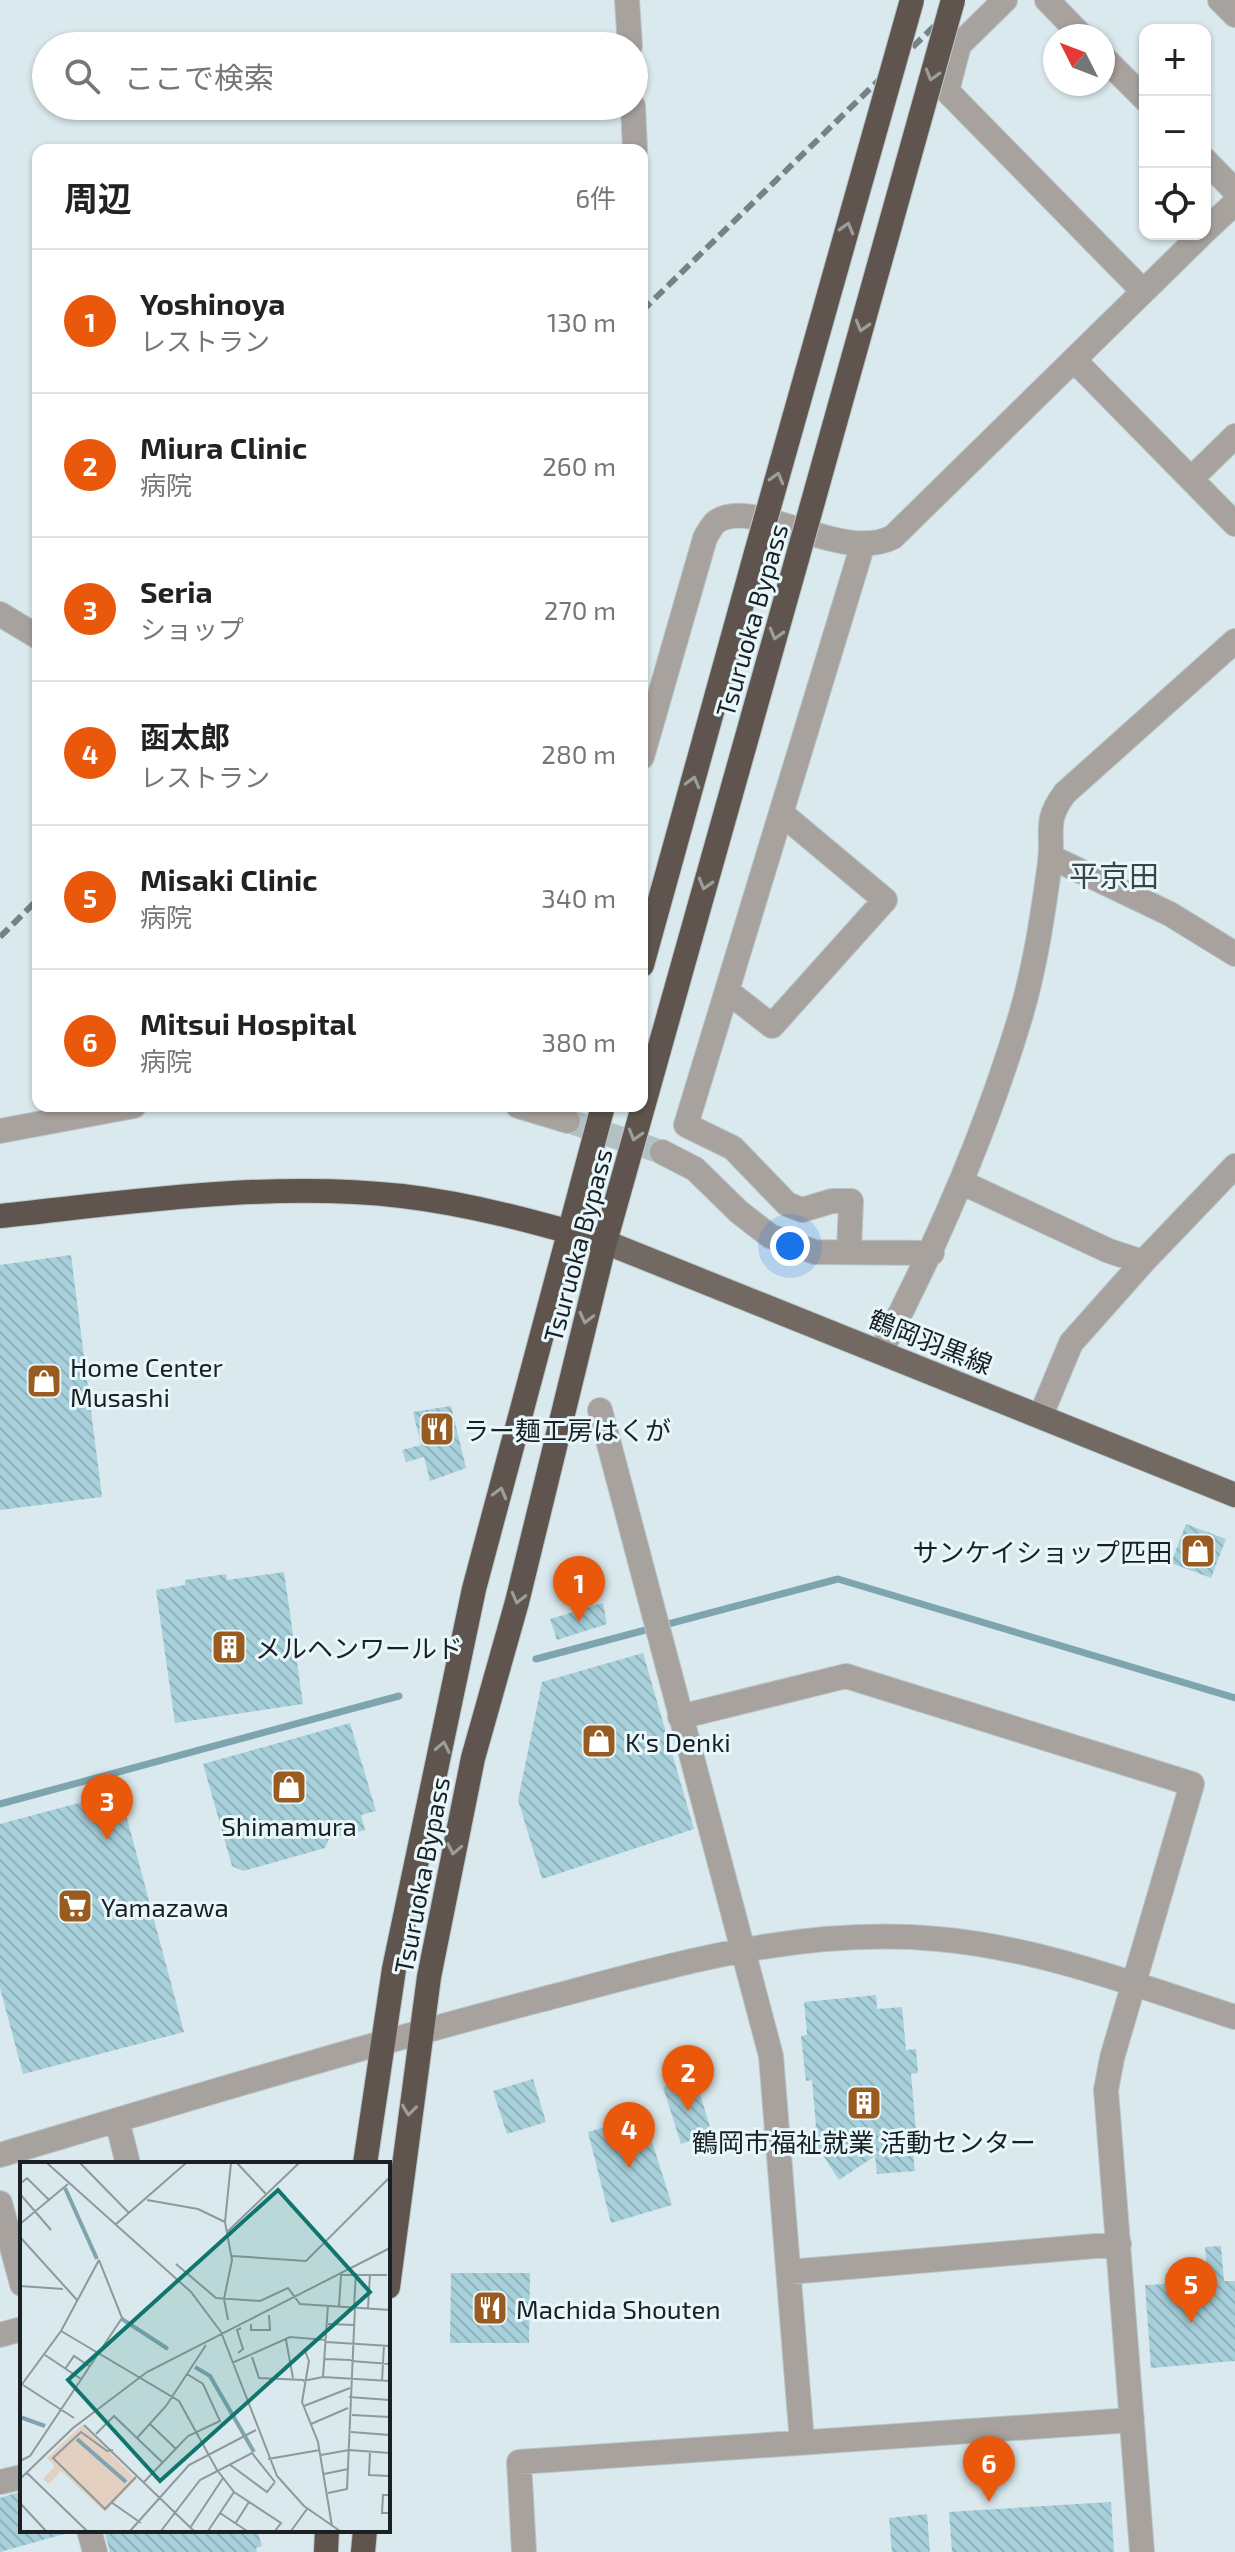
<!DOCTYPE html>
<html lang="ja">
<head>
<meta charset="utf-8">
<style>
  body { margin:0; font-family:"Exo 2","Noto Sans JP",sans-serif; background:#f6f6f6; color:#222 }
  .controls { position:absolute; right:24px; top:24px; display:grid; overflow:hidden; border-radius:16px; box-shadow:0 2px 6px #0004 }
  .controls button { width:72px; height:72px; display:grid; place-items:center; padding:0; border:0; border-bottom:2px solid #e0e0e0; background:#fff; color:#222; font:40px sans-serif }
  .compass { position:absolute; left:1043px; top:24px; width:72px; height:72px; border-radius:50%; background:#fff; box-shadow:0 2px 6px #0004; rotate:312deg }
  .you { position:absolute; left:790px; top:1246px; width:28px; height:28px; margin:-20px; border:6px solid #fff; border-radius:50%; background:#1a73e8; box-shadow:0 0 0 12px #1a73e833 }
  .badge { display:grid; place-items:center; width:52px; height:52px; border-radius:50%; background:#ea580c; color:#fff; font-size:26px; font-weight:700 }
  .pin { position:absolute; translate:-50% -66px; filter:drop-shadow(0 2px 4px #0008) }
  .pin::after { content:''; position:absolute; top:42px; width:28px; height:24px; background:inherit; clip-path:polygon(0 0,100% 0,50% 100%) }
  .list { margin:0; padding:0; list-style:none }
  h2 { display:flex; justify-content:space-between; align-items:center; height:104px; margin:0; padding:0 32px; font-size:34px }
  h2 small { font-size:26px; font-weight:400; color:#767676 }
  .list li { display:grid; grid-template-columns:52px 1fr auto; gap:24px; align-items:center; box-sizing:border-box; height:144px; padding:0 32px; border-top:2px solid #e0e0e0 }
  .list b { display:block; font-size:30px; white-space:nowrap }
  .list p { margin:0; font-size:26px; white-space:nowrap; color:#767676 }
  .list em { font-size:26px; font-style:normal; color:#767676 }
  .icon { flex:none; width:44px; height:44px; fill:none; stroke:currentColor; stroke-width:2; stroke-linecap:round; stroke-linejoin:round }
  .map { position:relative; flex:none; width:1235px; height:2552px; overflow:hidden }
  .search { position:absolute; background:#fff; box-shadow:0 2px 6px #0004; left:32px; top:32px; width:616px; height:88px; display:flex; align-items:center; gap:20px; box-sizing:border-box; padding:0 28px; border-radius:44px; color:#767676; font-size:30px }
  .panel { position:absolute; background:#fff; box-shadow:0 2px 6px #0004; left:32px; top:144px; width:616px; height:968px; border-radius:16px }
  .map>svg:first-child { display:block }
</style>
</head>
<body>
<div class="map">
<svg width="1235" height="2552" viewBox="0 0 1235 2552">
  <defs>
    <pattern id="building-back-hatch" width="6" height="6" patternUnits="userSpaceOnUse" patternTransform="scale(2)"><rect width="6" height="6" fill="#a7d0db"/><path d="M-1 5l2 2M0 0l6 6M5-1l2 2" fill="none" stroke="#8fb2bc"/></pattern>
  </defs>
  <rect width="100%" height="100%" fill="#dae9ed"/>
  <g fill="none" stroke-linecap="round" stroke-linejoin="round">
    <path stroke="#7ea5af" stroke-width="7" d="M536,1659L838,1579L1235,1698
      M0,1804L399,1696"/>
  </g>
  <path fill="url(#building-back-hatch)" d="M71,1255L102,1497L0,1510V1265Z
    M451,1406L466,1468L430,1481L424,1457L406,1462L402,1450L421,1445L413,1412Z
    M1186,1524L1226,1539L1211,1578L1171,1563Z
    M284,1572L303,1704L175,1723L156,1590L185,1585V1580L226,1574L227,1580Z
    M603,1603L607,1624L557,1640L550,1619Z
    M643,1653L694,1829L542,1879L518,1800L542,1682Z
    M350,1723L376,1811L361,1815L365,1830L329,1839L325,1848L243,1871L232,1866L203,1764Z
    M120,1792L184,2032L23,2074L0,1988V1824Z
    M876,1995L877,2009L902,2007L906,2050L916,2049L918,2073L911,2074L918,2154H913L915,2171L877,2174L875,2156L839,2180L810,2135L816,2126L812,2080L806,2081L801,2036L807,2035L804,2002Z
    M695,2077L712,2134L681,2144L663,2087Z
    M533,2079L546,2122L507,2134L493,2091Z
    M644,2116L672,2205L611,2223L588,2132Z
    M1221,2246L1224,2281H1235V2361L1151,2368L1145,2285L1166,2284L1165,2274L1207,2270L1205,2247Z
    M451,2273H530L529,2343H450Z
    M22,2491V2530H67L68,2533L0,2552V2498Z
    M1111,2502L1114,2552H952L949,2512Z
    M927,2514L930,2552H892L889,2518Z
    M104,2530H257L262,2546L256,2548L257,2552H110Z"/>
  <g fill="none" stroke-linecap="round" stroke-linejoin="round">
    <path stroke="#b4c1c4" stroke-width="24" stroke-dasharray="24 12" stroke-linecap="butt" d="M568,1121L662,1152"/>
    <defs>
      <path id="minor" d="M627,0L630,46
        M1005,0L959,45L947,91L1143,291
        M1047,0L1082,36
        M1220,0L1235,15
        M1103,57L1145,99
        M633,106L635,150
        M1205,160L1235,191
        M1205,231L1235,203
        M1074,360L1235,524
        M1193,477L1235,436
        M0,614L38,637
        M642,757L705,538C708,533 712,525 716,522C752,495 841,564 893,537L1202,234
        M1051,857L1170,914L1235,954
        M727,991L772,1026L885,900L781,813
        M518,1106L568,1121
        M0,1131L134,1106
        M662,1152L695,1169L739,1212L770,1236L815,1252L932,1253
        M963,1183L1109,1251L1143,1262L1235,1166
        M849,1251L851,1201H832L802,1210L787,1204L733,1148L686,1125L863,544
        M881,1351C937,1244 985,1134 1020,1018C1035,968 1043,914 1050,862C1054,832 1043,822 1065,793L1235,641
        M600,1410L771,2056L802,2442
        M1041,1415L1071,1343L1143,1262
        M680,1717L846,1676L1192,1784L1112,2058L1106,2090L1142,2552
        M117,2120L128,2164
        M0,2155C178,2102 356,2048 536,2001C671,1966 796,1926 938,1939C1041,1948 1138,1986 1235,2017
        M0,2203L22,2284
        M789,2272L1119,2244
        M0,2335L22,2329
        M0,2482L22,2477
        M89,2530L95,2552
        M524,2552L519,2462L1132,2420"/>
      <path id="major" d="M605,1242L1235,1495"/>
      <path id="highway" d="M642,965L756,553
        M0,1216C132,1202 269,1181 402,1196C471,1204 539,1223 605,1242
        M365,2164L394,1969L474,1589L603,1106
        M388,2287L429,1977L473,1758L517,1602L605,1242L797,559
        M326,2552L327,2530
        M363,2552L365,2530"/>
    </defs>
    <use href="#minor" stroke="#b8c5c8" stroke-width="26"/>
    <use href="#major" stroke="#b8c5c8" stroke-width="26"/>
    <use href="#highway" stroke="#b8c5c8" stroke-width="26"/>
    <use href="#minor" stroke="#a7a29e" stroke-width="24"/>
    <use href="#major" stroke="#726962" stroke-width="24"/>
    <use href="#highway" stroke="#5f554e" stroke-width="24"/>
    <path stroke="#788285" stroke-width="6" stroke-dasharray="12 6" stroke-linecap="butt" d="M642,311L961,0
      M0,937L38,899"/>
    <defs>
      <path id="highway-bridge" d="M756,553L912,0
        M797,559L953,0"/>
    </defs>
    <use href="#highway-bridge" stroke="#b8c5c8" stroke-width="26" stroke-linecap="butt"/>
    <use href="#highway-bridge" stroke="#5f554e" stroke-width="24"/>
  </g>
  <defs><path id="oneway-chevron" d="M-2-3.5L2.5 0L-2 3.5" fill="none" stroke-width="1.6" stroke-linecap="round" stroke-linejoin="round" transform="scale(2)"/></defs>
  <g stroke="#9c9e9c">
    <use href="#oneway-chevron" transform="translate(932 75) rotate(106)"/>
    <use href="#oneway-chevron" transform="translate(847 228) rotate(-74)"/>
    <use href="#oneway-chevron" transform="translate(862 326) rotate(106)"/>
    <use href="#oneway-chevron" transform="translate(777 478) rotate(-74)"/>
    <use href="#oneway-chevron" transform="translate(776 634) rotate(106)"/>
    <use href="#oneway-chevron" transform="translate(693 782) rotate(-75)"/>
    <use href="#oneway-chevron" transform="translate(705 884) rotate(106)"/>
    <use href="#oneway-chevron" transform="translate(635 1135) rotate(106)"/>
    <use href="#oneway-chevron" transform="translate(586 1318) rotate(104)"/>
    <use href="#oneway-chevron" transform="translate(500 1493) rotate(-75)"/>
    <use href="#oneway-chevron" transform="translate(518 1598) rotate(104)"/>
    <use href="#oneway-chevron" transform="translate(443 1747) rotate(-78)"/>
    <use href="#oneway-chevron" transform="translate(454 1849) rotate(101)"/>
    <use href="#oneway-chevron" transform="translate(409 2110) rotate(97)"/>
  </g>
  <defs>
    <symbol id="shop-square" viewBox="-11 -11 22 22"><rect x="-9" y="-9" width="18" height="18" rx="4" fill="#995b20" stroke="#e7f7fb"/><path d="M-5-2.5h2.3a2.7 3.5 0 0 1 5.4 0H5L5.5 6h-11ZM-1.5-2.5h3a1.5 2.3 0 0 0-3 0Z" fill="#fff"/></symbol>
    <symbol id="restaurant-square" viewBox="-11 -11 22 22"><rect x="-9" y="-9" width="18" height="18" rx="4" fill="#995b20" stroke="#e7f7fb"/><path d="M-5-6h1v4h1v-4h1v4h1v-4h1v5L-1.5 .5V6h-2V.5L-5-1ZM5-6V6H3V1.5H1.5Q1.5-4 5-6Z" fill="#fff"/></symbol>
    <symbol id="building-square" viewBox="-11 -11 22 22"><rect x="-9" y="-9" width="18" height="18" rx="4" fill="#995b20" stroke="#e7f7fb"/><path d="M-4-6H4V6H1V3H-1V6H-4ZM-2.5-4.3h1.7v1.8h-1.7ZM.8-4.3h1.7v1.8H.8ZM-2.5-1h1.7V.8h-1.7ZM.8-1h1.7V.8H.8Z" fill="#fff"/></symbol>
    <symbol id="supermarket-square" viewBox="-11 -11 22 22"><rect x="-9" y="-9" width="18" height="18" rx="4" fill="#995b20" stroke="#e7f7fb"/><path d="M-6-5.5h2.5l.6 2H6L4.5 2H-2.5L-4.4-4H-6ZM-1.5 3.2a1.3 1.3 0 1 0 .1 0ZM3 3.2a1.3 1.3 0 1 0 .1 0Z" fill="#fff"/></symbol>
  </defs>
  <g fill-rule="evenodd">
    <use href="#shop-square" x="24" y="1361" width="40" height="40"/>
    <use href="#restaurant-square" x="417" y="1409" width="40" height="40"/>
    <use href="#shop-square" x="1178" y="1531" width="40" height="40"/>
    <use href="#building-square" x="209" y="1627" width="40" height="40"/>
    <use href="#shop-square" x="579" y="1721" width="40" height="40"/>
    <use href="#shop-square" x="269" y="1767" width="40" height="40"/>
    <use href="#supermarket-square" x="55" y="1886" width="40" height="40"/>
    <use href="#building-square" x="844" y="2083" width="40" height="40"/>
    <use href="#restaurant-square" x="470" y="2288" width="40" height="40"/>
  </g>
  <g text-anchor="middle" dominant-baseline="central" stroke-width="6" stroke-linejoin="round" paint-order="stroke">
    <g font-size="26" fill="#1b2022" stroke="#e7f7fb">
      <text transform="translate(751 620) rotate(-74)">Tsuruoka Bypass</text>
      <text transform="translate(577 1245) rotate(-75)">Tsuruoka Bypass</text>
      <text transform="translate(931 1341) rotate(22)">鶴岡羽黒線</text>
      <text transform="translate(421 1875) rotate(-79)">Tsuruoka Bypass</text>
    </g>
    <g font-size="26" fill="#1b2022" stroke="#e7f7fb" text-anchor="start">
      <text x="70" y="1366">Home Center<tspan x="70" dy="30">Musashi</tspan></text>
      <text x="463" y="1429">ラー麺工房はくが</text>
      <text x="1172" y="1551" text-anchor="end">サンケイショップ匹田</text>
      <text x="255" y="1647">メルヘンワールド</text>
      <text x="625" y="1741">K's Denki</text>
      <text x="289" y="1825" text-anchor="middle">Shimamura</text>
      <text x="101" y="1906">Yamazawa</text>
      <text x="864" y="2141" text-anchor="middle">鶴岡市福祉就業 活動センター</text>
      <text x="516" y="2308">Machida Shouten</text>
    </g>
    <g font-size="30" fill="#394549" stroke="#e7f7fb">
      <text x="1114" y="875">平京田</text>
    </g>
  </g>
  <g transform="translate(20 2162)">
    <rect width="370" height="370" fill="#dae9ed"/>
    <path d="M62,263L116,317L85,350L41,309L29,322L23,317L35,304L27,296Z" fill="#e3d0c0"/>
    <path fill="none" stroke="#7ea5af" stroke-width="4" d="M45,26L77,97M102,157L148,187M175,205L190,214L234,290M0,255L25,264M57,277L106,320"/>
    <path fill="none" stroke="#8e999c" stroke-width="2" d="M27,1L171,130L201,170M60,1L109,51M217,1L246,32M0,22L7,16L29,38M0,32L31,68M127,38L178,47L205,60M0,62L48,22M95,63L166,1M207,70L279,1M0,75L57,138M212,94L286,99L370,15M156,102L196,136L240,139L268,126L280,142L370,148M0,124L43,127M319,144L321,113H367M334,145L336,111M348,146L350,112M208,158L204,137L212,98L205,60L211,1M231,162V168H250L249,153M308,162L334,163M41,169L159,239L197,308L214,330L261,361L255,369M201,170L257,314L284,344L320,369M266,178L273,216M306,180L370,184M285,189L289,199L282,240L298,280L312,364M218,191L223,187L217,168L221,166M25,193L61,217M232,195L239,216L284,218M305,197L331,198M331,199L370,202M212,201L270,175L306,178M45,207L54,194L69,204M303,215L308,143M283,219L303,215L370,219M362,219L364,183M3,223L54,256M0,225L41,169L79,98M329,235L370,238M284,244L330,226M332,253L370,255M130,262L156,287M291,262L328,246M64,263L174,369M331,270L370,273M76,272L94,254L143,301M117,276L146,244L186,183M93,288L87,289L61,270L33,296L85,347L116,315M350,289L349,313L370,314M301,293L329,288L370,291M248,297L300,288M0,299L10,294L102,156L79,98M209,302L247,330L255,320M6,310L67,369M304,312L328,307M0,317L53,266L127,210L370,86M123,321L168,274L200,259L183,222L167,212M308,331L327,327L335,145M370,333H363L362,351H370M91,340L121,361M0,341L26,369M200,351L227,369M215,362L229,340M170,366L203,316M110,369L169,303L236,268M141,369L180,318L232,291L255,320M188,369L214,330M271,369L287,347"/>
    <path fill="#0f766e" fill-opacity="0.15" stroke="#0f766e" stroke-width="4" d="M258,28L350,130L140,319L48,218Z"/>
    <rect width="370" height="370" fill="none" stroke="#1b2022" stroke-width="4"/>
  </g>
</svg>
<div class="controls">
<button>+</button>
<button>−</button>
<button><svg class="icon" aria-label="locate" viewBox="0 0 24 24"><circle cx="12" cy="12" r="6"/><path d="M12 2v4M12 18v4M2 12h4M18 12h4"/></svg></button>
</div>
<svg class="compass" viewBox="-18 -18 36 36"><path d="M0-13l5 13h-10z" fill="#e53935"/><path d="M0 13l5-13h-10z" fill="#767676"/></svg>
<div class="you"></div>
<div class="pin badge" style="left:579px;top:1622px">1</div>
<div class="pin badge" style="left:688px;top:2111px">2</div>
<div class="pin badge" style="left:107px;top:1840px">3</div>
<div class="pin badge" style="left:629px;top:2168px">4</div>
<div class="pin badge" style="left:1191px;top:2323px">5</div>
<div class="pin badge" style="left:989px;top:2502px">6</div>
<div class="search"><svg class="icon" aria-label="search" viewBox="0 0 24 24"><circle cx="10" cy="10" r="6"/><path d="M15 15l6 6"/></svg>ここで検索</div>
<section class="panel">
<h2>周辺<small>6件</small></h2>
<ul class="list">
<li><span class="badge">1</span><div><b>Yoshinoya</b><p>レストラン</p></div><em>130 m</em></li>
<li><span class="badge">2</span><div><b>Miura Clinic</b><p>病院</p></div><em>260 m</em></li>
<li><span class="badge">3</span><div><b>Seria</b><p>ショップ</p></div><em>270 m</em></li>
<li><span class="badge">4</span><div><b>函太郎</b><p>レストラン</p></div><em>280 m</em></li>
<li><span class="badge">5</span><div><b>Misaki Clinic</b><p>病院</p></div><em>340 m</em></li>
<li><span class="badge">6</span><div><b>Mitsui Hospital</b><p>病院</p></div><em>380 m</em></li>
</ul>
</section>
</div>
</body>
</html>
